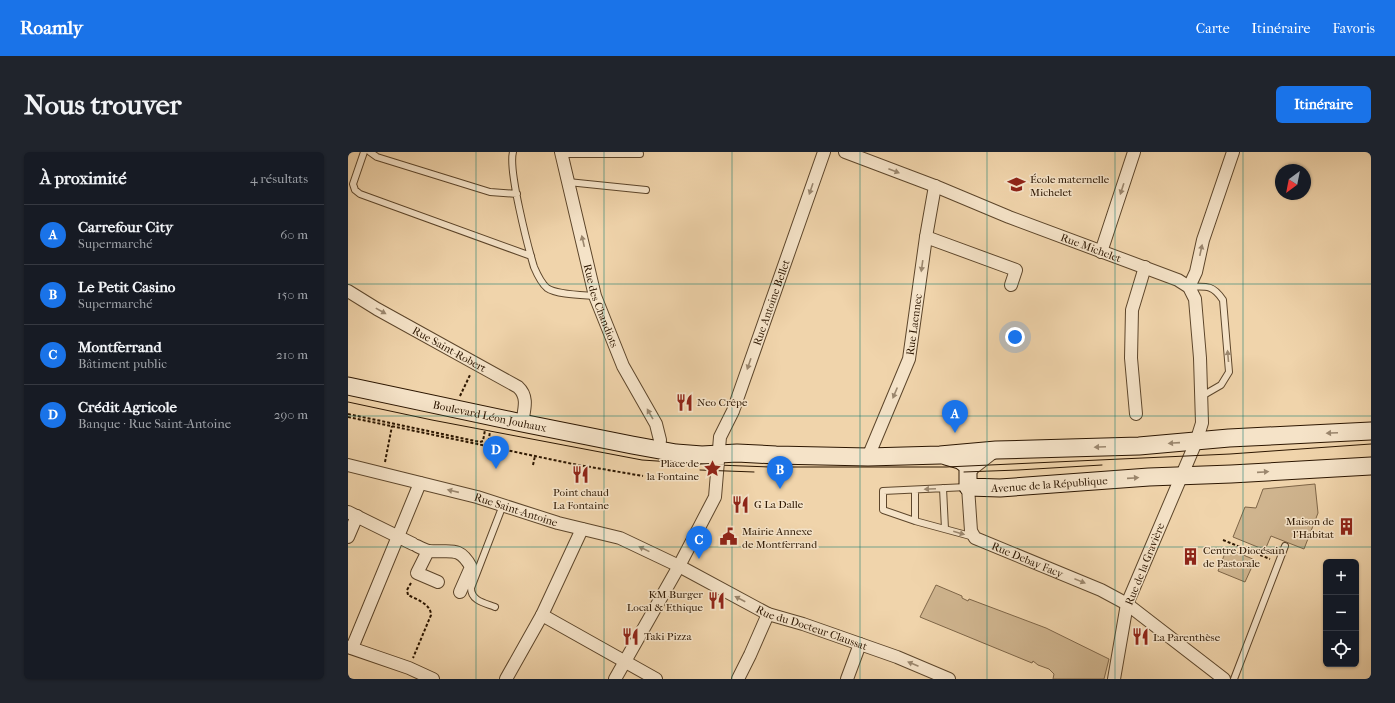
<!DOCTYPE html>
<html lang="fr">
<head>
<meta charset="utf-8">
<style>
  body { margin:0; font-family:"IM FELL French Canon",serif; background:#20242c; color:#f1f3f6 }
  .controls { position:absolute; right:12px; bottom:12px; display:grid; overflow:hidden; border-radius:6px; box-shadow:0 1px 3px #0004 }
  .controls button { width:36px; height:36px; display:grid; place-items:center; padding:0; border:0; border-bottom:1px solid #363941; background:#171b24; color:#f1f3f6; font:20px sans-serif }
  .compass { position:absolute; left:927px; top:12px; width:36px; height:36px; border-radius:50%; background:#171b24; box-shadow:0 1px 3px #0004; rotate:212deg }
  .you { position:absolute; left:667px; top:185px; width:14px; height:14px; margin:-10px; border:3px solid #fff; border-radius:50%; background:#1a73e8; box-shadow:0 0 0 6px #1a73e833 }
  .badge { display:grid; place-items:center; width:26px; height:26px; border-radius:50%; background:#1a73e8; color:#fff; font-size:13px; font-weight:700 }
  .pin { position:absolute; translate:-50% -33px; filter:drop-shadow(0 1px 2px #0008) }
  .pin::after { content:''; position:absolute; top:21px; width:14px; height:12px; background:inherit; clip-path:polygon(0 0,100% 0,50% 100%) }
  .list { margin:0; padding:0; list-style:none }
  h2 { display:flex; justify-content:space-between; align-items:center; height:52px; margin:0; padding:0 16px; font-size:17px }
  h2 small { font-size:13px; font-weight:400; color:#9ea1a6 }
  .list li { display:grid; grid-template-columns:26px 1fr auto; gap:12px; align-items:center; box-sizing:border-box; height:60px; padding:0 16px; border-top:1px solid #363941 }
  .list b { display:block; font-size:15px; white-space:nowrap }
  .list p { margin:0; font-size:13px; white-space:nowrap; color:#9ea1a6 }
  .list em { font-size:13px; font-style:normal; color:#9ea1a6 }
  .icon { flex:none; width:22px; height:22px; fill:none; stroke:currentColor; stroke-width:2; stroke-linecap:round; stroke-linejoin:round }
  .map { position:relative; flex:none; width:1023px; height:527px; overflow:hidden; border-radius:6px }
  header { display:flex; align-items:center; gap:24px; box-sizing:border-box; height:56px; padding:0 20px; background:#1a73e8; color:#fff }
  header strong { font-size:19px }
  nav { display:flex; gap:22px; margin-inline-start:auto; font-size:14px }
  .intro { display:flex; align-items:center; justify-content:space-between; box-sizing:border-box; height:96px; padding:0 24px }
  h1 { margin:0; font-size:28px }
  .button { padding:10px 18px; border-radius:6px; background:#1a73e8; color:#fff; font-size:14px; font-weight:700 }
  main { display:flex; gap:24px; padding:0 24px }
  aside { flex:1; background:#171b24; border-radius:6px; box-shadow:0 1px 3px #0004 }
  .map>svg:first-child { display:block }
</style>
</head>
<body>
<header>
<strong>Roamly</strong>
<nav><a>Carte</a><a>Itinéraire</a><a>Favoris</a></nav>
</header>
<div class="intro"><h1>Nous trouver</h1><a class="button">Itinéraire</a></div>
<main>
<aside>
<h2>À proximité<small>4 résultats</small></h2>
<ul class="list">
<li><span class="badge">A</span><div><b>Carrefour City</b><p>Supermarché</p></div><em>60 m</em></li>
<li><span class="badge">B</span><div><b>Le Petit Casino</b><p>Supermarché</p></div><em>150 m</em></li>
<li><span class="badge">C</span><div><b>Montferrand</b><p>Bâtiment public</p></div><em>210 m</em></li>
<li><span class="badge">D</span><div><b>Crédit Agricole</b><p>Banque · Rue Saint-Antoine</p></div><em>290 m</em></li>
</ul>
</aside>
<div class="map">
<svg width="1023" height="527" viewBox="0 0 1023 527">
  <rect width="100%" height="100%" fill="#f0d4ab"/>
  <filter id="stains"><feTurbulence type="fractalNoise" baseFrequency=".005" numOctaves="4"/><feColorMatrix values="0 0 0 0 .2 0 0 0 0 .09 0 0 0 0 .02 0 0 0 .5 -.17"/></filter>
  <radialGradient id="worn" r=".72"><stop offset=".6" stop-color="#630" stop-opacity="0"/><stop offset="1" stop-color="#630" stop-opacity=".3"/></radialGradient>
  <path fill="#cfb48e" stroke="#7e6547" d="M967,332L970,361L956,397L923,384L917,398L885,385L897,355L908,356L915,337Z
    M879,396L907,408L897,430L870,419Z
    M588,433L614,444V446L620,449L621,447L698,476L761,507L756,527H705L706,522L701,517L690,513L685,509L684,511L572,465Z"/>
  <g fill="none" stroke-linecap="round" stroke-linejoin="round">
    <defs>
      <path id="lane" d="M16,0L5,32L7,38L12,42L183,104
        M22,0L29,5L142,40L169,42
        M165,0C160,18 180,95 186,115C189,122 193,131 199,136C209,143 235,143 247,144
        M214,2H292
        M220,30L298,38
        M841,135C859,134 865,133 875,148L881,220L873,233L854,244
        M619,335L535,339V358L567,369L626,385
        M595,336L597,377
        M567,338V369
        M147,455C137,451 123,449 123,436L155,353
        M886,527L937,394"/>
      <g id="street">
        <path id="s1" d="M213,0L247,144L275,214L308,272L312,288L311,298"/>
        <path id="s2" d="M497,0L587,34L661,65L830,128L841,135L847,147L852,206L854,271L848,290L779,452L766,527"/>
        <path d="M578,85L668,118L663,133"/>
        <path d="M753,100L786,0"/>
        <path d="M841,135L848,120L855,88L885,0"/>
        <path id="s3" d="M0,139L29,157L170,235C181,245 176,258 174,271"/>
        <path d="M788,262L783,206L784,158L797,115"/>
        <path id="s4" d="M520,305L561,207L578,85L587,34"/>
        <path id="s5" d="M0,313L129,345L210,371L272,386L331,414L420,462L455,472L549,505L601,527"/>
        <path d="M620,320L647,299"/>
        <path id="s6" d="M620,335L623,379L627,386L753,438L779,452L876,527"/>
        <path d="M0,360L65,392"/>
        <path d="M0,385L9,364"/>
        <path d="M69,394C73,396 77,398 81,399C102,401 111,393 123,415L112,440"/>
        <path d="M80,399L69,421L90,430"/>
        <path d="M194,463L308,527"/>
        <path d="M0,495L61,516L85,527"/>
        <path d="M4,496L72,331"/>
        <path d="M158,527L194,463L234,377"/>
        <path id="s7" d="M267,527L331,414L367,345L372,285L385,259L476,0"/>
        <path d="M390,527L402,503L420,462"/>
        <path d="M499,527L512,492"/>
      </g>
      <g id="secondary">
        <path id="s8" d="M0,234L174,271L284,293L328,301L354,303L389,301L428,303L520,305L592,303L648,298L791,294L881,286L1023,279"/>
        <path id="s9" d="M598,304L612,308L620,314V335L652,336L801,325L883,322L1023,314"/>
      </g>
    </defs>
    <use href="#lane" stroke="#5d462b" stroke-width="8"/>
    <use href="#street" stroke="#5d462b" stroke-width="14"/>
    <use href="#secondary" stroke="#2c1600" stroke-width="19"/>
    <path stroke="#2c1600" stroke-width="2" stroke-dasharray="3 2" stroke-linecap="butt" d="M112,244L122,223
      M0,262L132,290L135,289L137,278
      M0,265L225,312L295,324
      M140,294L142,279
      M37,310L44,274
      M185,313L187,304
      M875,388L922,407
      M63,431L59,438L60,443C68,447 83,452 83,463L65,506"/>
    <use href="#lane" stroke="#f5e3c8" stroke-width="6"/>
    <use href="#street" stroke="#f5e3c8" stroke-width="12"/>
    <use href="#secondary" stroke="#f5e3c8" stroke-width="17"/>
    <path stroke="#2c1600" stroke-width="1" d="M0,250L84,268L294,308L369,313L422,315H598L882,302L1023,292
      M352,318L406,320
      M616,320L670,318L754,313"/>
  </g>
  <defs><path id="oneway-solid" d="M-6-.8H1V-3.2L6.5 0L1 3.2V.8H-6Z"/></defs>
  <g fill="#9b876e">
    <use href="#oneway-solid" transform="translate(546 19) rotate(21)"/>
    <use href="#oneway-solid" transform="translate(463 37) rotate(109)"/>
    <use href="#oneway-solid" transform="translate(774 37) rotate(108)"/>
    <use href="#oneway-solid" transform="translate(235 89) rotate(-103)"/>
    <use href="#oneway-solid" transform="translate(853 98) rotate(-78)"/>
    <use href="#oneway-solid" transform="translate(574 114) rotate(98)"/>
    <use href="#oneway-solid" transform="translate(33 159) rotate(29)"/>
    <use href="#oneway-solid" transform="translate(880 204) rotate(-95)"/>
    <use href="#oneway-solid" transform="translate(401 212) rotate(109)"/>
    <use href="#oneway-solid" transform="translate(547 241) rotate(113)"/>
    <use href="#oneway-solid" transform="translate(302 262) rotate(-120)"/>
    <use href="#oneway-solid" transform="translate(984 281) rotate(177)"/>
    <use href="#oneway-solid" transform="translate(826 291) rotate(176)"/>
    <use href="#oneway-solid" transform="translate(752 295) rotate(178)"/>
    <use href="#oneway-solid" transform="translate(915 320) rotate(-4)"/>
    <use href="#oneway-solid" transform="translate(785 326) rotate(-4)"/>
    <use href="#oneway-solid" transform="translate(582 337) rotate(177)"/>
    <use href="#oneway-solid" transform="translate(105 339) rotate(-167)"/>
    <use href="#oneway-solid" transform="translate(611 381) rotate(16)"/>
    <use href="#oneway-solid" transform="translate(296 397) rotate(-154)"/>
    <use href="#oneway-solid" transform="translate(732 429) rotate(22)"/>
    <use href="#oneway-solid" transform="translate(392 447) rotate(-152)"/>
    <use href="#oneway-solid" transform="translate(565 512) rotate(-157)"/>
  </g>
  <path fill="none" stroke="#0f766e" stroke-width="1" stroke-opacity="0.55" d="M128,0V527M256,0V527M384,0V527M512,0V527M639,0V527M767,0V527M895,0V527M0,132H1023M0,264H1023M0,395H1023"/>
  <defs>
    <symbol id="school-bare" viewBox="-9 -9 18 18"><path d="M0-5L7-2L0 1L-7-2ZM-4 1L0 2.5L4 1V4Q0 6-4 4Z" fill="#8f2418" stroke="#f5e3c8" stroke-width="2.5" paint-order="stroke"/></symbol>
    <symbol id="restaurant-bare" viewBox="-9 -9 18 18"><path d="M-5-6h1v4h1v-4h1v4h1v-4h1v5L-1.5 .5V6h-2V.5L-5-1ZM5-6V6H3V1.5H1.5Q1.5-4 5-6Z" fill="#8f2418" stroke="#f5e3c8" stroke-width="2.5" paint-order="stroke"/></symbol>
    <symbol id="sight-bare" viewBox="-9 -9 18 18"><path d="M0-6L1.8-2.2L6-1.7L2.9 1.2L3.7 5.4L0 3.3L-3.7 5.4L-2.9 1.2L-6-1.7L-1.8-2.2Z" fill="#8f2418" stroke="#f5e3c8" stroke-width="2.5" paint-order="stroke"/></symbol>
    <symbol id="building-bare" viewBox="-9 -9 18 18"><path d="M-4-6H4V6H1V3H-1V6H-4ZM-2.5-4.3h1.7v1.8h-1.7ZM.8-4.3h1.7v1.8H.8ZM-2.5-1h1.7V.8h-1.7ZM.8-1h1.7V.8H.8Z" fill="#8f2418" stroke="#f5e3c8" stroke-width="2.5" paint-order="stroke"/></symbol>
    <symbol id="civic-bare" viewBox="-9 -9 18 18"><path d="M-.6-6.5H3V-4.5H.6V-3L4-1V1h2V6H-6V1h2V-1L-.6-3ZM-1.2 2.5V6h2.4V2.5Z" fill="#8f2418" stroke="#f5e3c8" stroke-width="2.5" paint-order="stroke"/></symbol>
  </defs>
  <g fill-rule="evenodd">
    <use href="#school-bare" x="656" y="20" width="25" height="25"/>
    <use href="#restaurant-bare" x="324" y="238" width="25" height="25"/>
    <use href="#sight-bare" x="352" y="304" width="25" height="25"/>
    <use href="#restaurant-bare" x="220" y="310" width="25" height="25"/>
    <use href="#restaurant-bare" x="380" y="340" width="25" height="25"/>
    <use href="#building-bare" x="986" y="362" width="25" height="25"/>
    <use href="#civic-bare" x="368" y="372" width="25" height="25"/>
    <use href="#building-bare" x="830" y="392" width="25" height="25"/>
    <use href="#restaurant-bare" x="356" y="436" width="25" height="25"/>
    <use href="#restaurant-bare" x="270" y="472" width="25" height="25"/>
    <use href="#restaurant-bare" x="780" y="472" width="25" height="25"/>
  </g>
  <g text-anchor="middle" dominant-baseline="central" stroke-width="3" stroke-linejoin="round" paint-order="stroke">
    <g font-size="11" fill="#2c1600" stroke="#f5e3c8" text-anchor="start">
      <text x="682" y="27">École maternelle<tspan x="682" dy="13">Michelet</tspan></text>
      <text x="349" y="250">Neo Crêpe</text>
      <text x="351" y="311" text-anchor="end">Place de<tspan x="351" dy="13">la Fontaine</tspan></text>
      <text x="233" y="340" text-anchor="middle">Point chaud<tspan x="233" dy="13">La Fontaine</tspan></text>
      <text x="406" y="352">G La Dalle</text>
      <text x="986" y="369" text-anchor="end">Maison de<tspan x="986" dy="13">l'Habitat</tspan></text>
      <text x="394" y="379">Mairie Annexe<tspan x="394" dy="13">de Montferrand</tspan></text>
      <text x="855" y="398">Centre Diocésain<tspan x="855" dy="13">de Pastorale</tspan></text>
      <text x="355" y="442" text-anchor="end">KM Burger<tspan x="355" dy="13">Local &amp; Ethique</tspan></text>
      <text x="296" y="484">Taki Pizza</text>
      <text x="805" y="485">La Parenthèse</text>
    </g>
    <g font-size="11" fill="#2c1600" stroke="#f5e3c8">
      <text stroke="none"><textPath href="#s2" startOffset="264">Rue Michelet</textPath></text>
      <text stroke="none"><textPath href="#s7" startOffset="412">Rue Antoine Bellet</textPath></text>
      <text stroke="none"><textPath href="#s1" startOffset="159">Rue des Chandiots</textPath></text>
      <text stroke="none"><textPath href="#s4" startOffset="141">Rue Laennec</textPath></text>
      <text stroke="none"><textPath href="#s3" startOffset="117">Rue Saint-Robert</textPath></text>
      <text stroke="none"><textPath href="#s8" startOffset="145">Boulevard Léon Jouhaux</textPath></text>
      <text stroke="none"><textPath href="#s9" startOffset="127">Avenue de la République</textPath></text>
      <text stroke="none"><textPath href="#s5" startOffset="174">Rue Saint-Antoine</textPath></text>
      <text stroke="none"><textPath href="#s6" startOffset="109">Rue Debay Facy</textPath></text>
      <text transform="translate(797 412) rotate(-68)">Rue de la Gravière</text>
      <text stroke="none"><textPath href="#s5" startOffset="494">Rue du Docteur Claussat</textPath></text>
    </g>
  </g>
  <rect width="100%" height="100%" filter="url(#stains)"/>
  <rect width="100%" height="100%" fill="url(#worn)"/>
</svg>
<div class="controls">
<button>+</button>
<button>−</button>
<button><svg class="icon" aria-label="locate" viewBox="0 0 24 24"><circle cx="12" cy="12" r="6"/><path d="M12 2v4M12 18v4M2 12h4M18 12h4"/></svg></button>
</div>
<svg class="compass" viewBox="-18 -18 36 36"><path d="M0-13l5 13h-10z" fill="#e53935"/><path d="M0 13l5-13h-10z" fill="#9ea1a6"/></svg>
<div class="you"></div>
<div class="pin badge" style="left:607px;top:281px">A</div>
<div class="pin badge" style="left:432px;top:337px">B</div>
<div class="pin badge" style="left:351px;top:407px">C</div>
<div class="pin badge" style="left:148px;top:317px">D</div>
</div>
</main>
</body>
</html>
